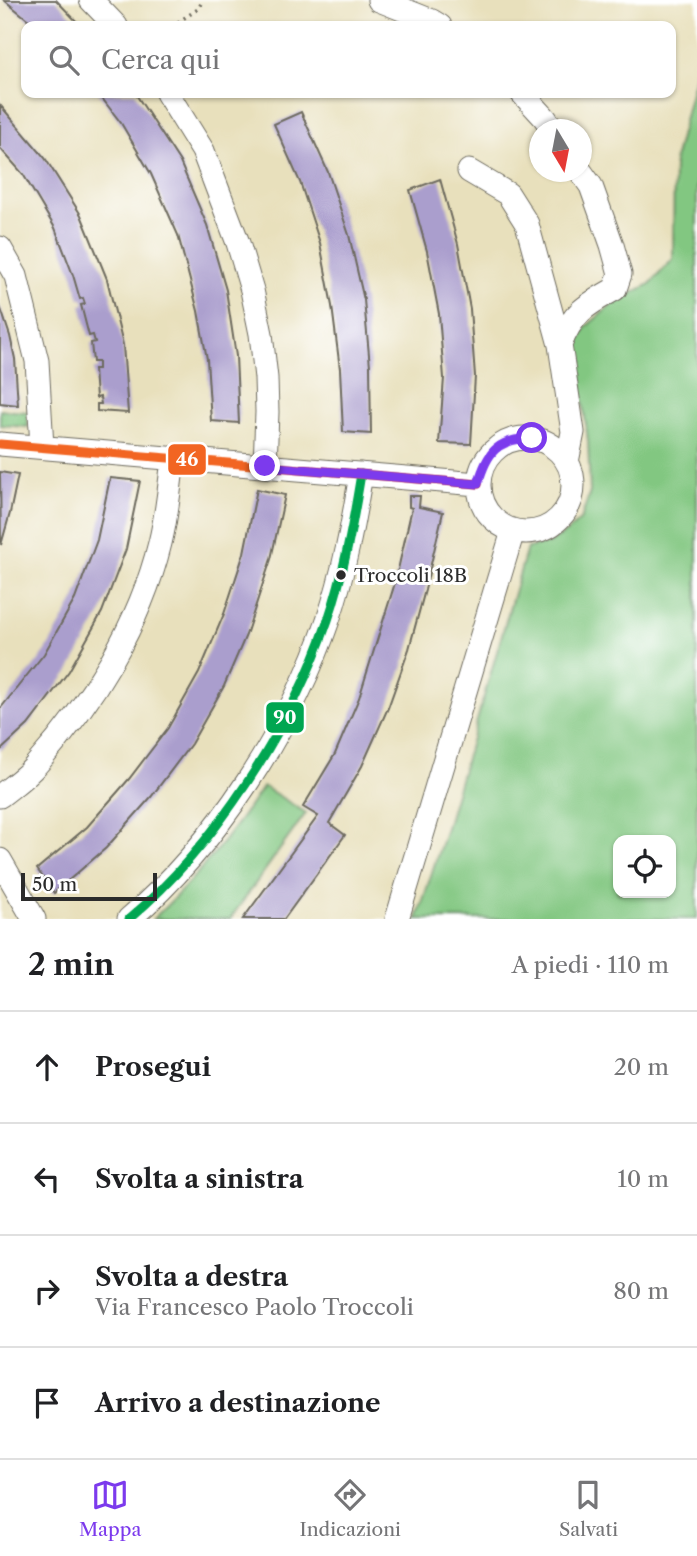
<!DOCTYPE html>
<html lang="it">
<head>
<meta charset="utf-8">
<style>
  body { margin:0; font-family:"Libre Caslon Text",serif; background:#f2f2f2; color:#202124 }
  .controls { position:absolute; right:21px; bottom:21px; display:grid; overflow:hidden; border-radius:14px; box-shadow:0 2px 5px #0004 }
  .controls button { width:63px; height:63px; display:grid; place-items:center; padding:0; border:0; border-bottom:2px solid #e0e0e0; background:#fff; color:#202124; font:35px sans-serif }
  .compass { position:absolute; left:529px; top:119px; width:63px; height:63px; border-radius:50%; background:#fff; box-shadow:0 2px 5px #0004; rotate:170deg }
  .scale { position:absolute; left:21px; bottom:18px; width:136px; box-sizing:border-box; padding-left:7px; border:4px solid #2b2b2b; border-top:0; font-size:19px; line-height:24px; white-space:nowrap; color:#2b2b2b; -webkit-text-stroke:5px #fff; paint-order:stroke }
  .stop { position:absolute; width:21px; height:21px; margin:-16px; border:5px solid #7c3aed; border-radius:50%; background:#fff }
  .stop.end { background:#7c3aed; border-color:#fff; box-shadow:0 2px 7px #0008 }
  .list { margin:0; padding:0; list-style:none }
  h2 { display:flex; justify-content:space-between; align-items:center; height:91px; margin:0; padding:0 28px; font-size:30px }
  h2 small { font-size:23px; font-weight:400; color:#757577 }
  .list li { display:grid; grid-template-columns:46px 1fr auto; gap:21px; align-items:center; box-sizing:border-box; height:112px; padding:0 28px; border-top:2px solid #e0e0e0 }
  .list b { display:block; font-size:26px; white-space:nowrap }
  .list p { margin:0; font-size:23px; white-space:nowrap; color:#757577 }
  .list em { font-size:23px; font-style:normal; color:#757577 }
  .icon { flex:none; width:38px; height:38px; fill:none; stroke:currentColor; stroke-width:2; stroke-linecap:round; stroke-linejoin:round }
  .map { position:relative; flex:none; width:697px; height:919px; overflow:hidden }
  .search { position:absolute; background:#fff; box-shadow:0 2px 5px #0004; left:21px; right:21px; top:21px; height:77px; display:flex; align-items:center; gap:18px; box-sizing:border-box; padding:0 24px; border-radius:14px; color:#757577; font-size:26px }
  .sheet { height:539px; background:#fff }
  nav { display:flex; justify-content:space-around; align-items:center; box-sizing:border-box; height:98px; border-top:2px solid #e0e0e0; background:#fff; font-size:19px; color:#757577 }
  nav a { display:grid; justify-items:center; gap:4px }
  nav .on { color:#7c3aed }
  .map>svg:first-child { display:block }
</style>
</head>
<body>
<div class="map">
<svg width="697" height="919" viewBox="0 0 697 919">
  <rect width="100%" height="100%" fill="#fff"/>
  <filter id="ink" filterUnits="userSpaceOnUse"><feTurbulence type="fractalNoise" baseFrequency=".0143" numOctaves="2"/><feDisplacementMap in="SourceGraphic" scale="14" xChannelSelector="R" yChannelSelector="G"/><feConvolveMatrix kernelMatrix="1 2 1 2 8 2 1 2 1" color-interpolation-filters="sRGB"/></filter>
  <filter id="wash" filterUnits="userSpaceOnUse"><feTurbulence type="fractalNoise" baseFrequency=".00686" numOctaves="4" result="noise"/><feDisplacementMap in="SourceGraphic" scale="28" xChannelSelector="R" yChannelSelector="G"/><feGaussianBlur stdDeviation="1.57" result="paint"/><feColorMatrix in="noise" values="0 0 0 0 0 0 0 0 0 0 0 0 0 0 0 0 0 1.4 0 .05"/><feComposite in="paint" operator="in"/></filter>
  <g filter="url(#wash)">
    <rect width="100%" height="100%" fill="#e8e0bc"/>
    <path fill="#82c781" stroke="#567956" stroke-width="2" fill-rule="evenodd" d="M697,68V919H417L443,838L527,548L550,543L568,531L581,519L590,492L588,441L576,346L587,326L614,303L650,284L673,259L674,161ZM618,840H671V893H618Z
      M0,410L28,412V427L0,425Z
      M263,786L306,813L230,919H153C195,879 232,834 263,786Z"/>
    <g id="blocks">
      <path fill="#aa9ecd" d="M4,0H56L81,26H36Z
        M98,93H135L180,162L207,225L226,290L236,356L239,423L211,421L207,359L198,311L178,235L151,174L121,123Z
        M0,105L45,158L81,215L107,279L123,345L128,413L97,411V404H101L100,397L96,398L94,369H98V362H93L91,343L95,342L93,335L89,336L81,305L85,304L83,298L80,299L73,275L55,228L23,174L0,148Z
        M301,112L328,172L349,235L364,300L370,366L371,434L343,432L340,369L332,306L320,243L300,182L274,124Z
        M440,179L458,244L470,309L475,376L471,444L439,443L444,378L439,314L427,251L410,190Z
        M0,306L10,336L15,359L18,405L0,403Z
        M0,472L18,475L10,513L1,545Z
        M110,478L140,481L126,549L102,612L69,671L28,725L0,751V709L44,654L75,599L97,540Z
        M257,489L285,495L271,559L246,635L224,686L191,744L151,797L106,848L54,893L37,869L87,827L129,779L168,728L199,673L224,614L244,553Z
        M409,496H420L419,507L443,512L425,590L409,649L388,708L362,766L329,823L345,835L284,919H243L318,816L303,807L335,754L359,698L395,583L412,508L409,507Z"/>
    </g>
  </g>
  <g filter="url(#ink)">
    <use href="#blocks" fill-opacity="0" stroke="#6d6a5e" stroke-width="2"/>
    <g fill="none" stroke-linecap="round" stroke-linejoin="round">
      <defs>
        <path id="street" d="M91,0L116,26
          M379,0L432,21L440,26
          M167,93L203,151L238,243L252,290L261,334L266,378L267,412L265,466
          M522,93L545,118L553,130
          M469,171L508,194L527,224L560,345L573,432L567,462
          M0,248L16,276L37,361L42,447
          M560,345C572,313 586,305 615,289L620,274L612,245L591,186L581,172
          M479 485a47 47 0 1 1 94 0a47 47 0 1 1-94 0Z
          M0,444L478,484
          M0,796C12,786 26,777 36,765C92,702 140,625 160,543C167,515 170,486 173,458
          M0,860L34,919
          M129,919C216,845 291,728 328,620C344,573 353,523 361,474
          M397,919L513,531"/>
      </defs>
      <use href="#street" stroke="#6d6a5e" stroke-width="25"/>
      <path stroke="#6d6a5e" stroke-width="3.5" stroke-dasharray="2 5" stroke-linecap="butt" d="M172,26L198,9L203,0"/>
      <use href="#street" stroke="#fff" stroke-width="23"/>
      <defs>
        <path id="bus-1" d="M129,919C216,845 291,728 328,620C344,573 353,523 361,474"/>
        <path id="bus-2" d="M0,444L478,484"/>
      </defs>
      <use href="#bus-1" stroke="#fff" stroke-width="14"/>
      <use href="#bus-2" stroke="#fff" stroke-width="14"/>
      <use href="#bus-1" stroke="#00a651" stroke-width="9"/>
      <use href="#bus-2" stroke="#f26522" stroke-width="9"/>
    </g>
  </g>
  <g fill="none" stroke-linecap="round" stroke-linejoin="round" filter="url(#ink)">
    <path stroke="#7c3aed" stroke-width="9" d="M265,466L478,484C487,452 497,439 532,438"/>
  </g>
  <circle fill="#2b2b2b" stroke="#fff" stroke-width="2.5" cx="341" cy="575" r="6"/>
  <g text-anchor="middle" dominant-baseline="central" stroke-width="6" stroke-linejoin="round" paint-order="stroke">
    <g font-size="19" fill="#2b2b2b" stroke="#fff" text-anchor="start">
      <text x="354" y="575">Troccoli 18B</text>
    </g>
  </g>
  <g stroke="#fff" stroke-width="2.5">
    <rect x="167" y="443" width="40" height="33" rx="7" fill="#f26522"/>
    <rect x="265" y="701" width="40" height="33" rx="7" fill="#00a651"/>
  </g>
  <g font-size="19" text-anchor="middle" font-weight="bold" fill="#fff">
    <text x="187" y="466">46</text>
    <text x="285" y="724">90</text>
  </g>
</svg>
<div class="controls">
<button><svg class="icon" aria-label="locate" viewBox="0 0 24 24"><circle cx="12" cy="12" r="6"/><path d="M12 2v4M12 18v4M2 12h4M18 12h4"/></svg></button>
</div>
<svg class="compass" viewBox="-18 -18 36 36"><path d="M0-13l5 13h-10z" fill="#e53935"/><path d="M0 13l5-13h-10z" fill="#757577"/></svg>
<div class="scale">50 m</div>
<div class="stop" style="left:532px;top:438px"></div>
<div class="stop end" style="left:265px;top:466px"></div>
<div class="search"><svg class="icon" aria-label="search" viewBox="0 0 24 24"><circle cx="10" cy="10" r="6"/><path d="M15 15l6 6"/></svg>Cerca qui</div>
</div>
<section class="sheet">
<h2>2 min<small>A piedi · 110 m</small></h2>
<ul class="list">
<li><svg class="icon" aria-label="ahead" viewBox="0 0 24 24"><path d="M12 20V5M6 11l6-6 6 6"/></svg><div><b>Prosegui</b></div><em>20 m</em></li>
<li><svg class="icon" aria-label="left" viewBox="0 0 24 24"><path d="M17 20v-9H6M10 6l-5 5 5 5"/></svg><div><b>Svolta a sinistra</b></div><em>10 m</em></li>
<li><svg class="icon" aria-label="right" viewBox="0 0 24 24"><path d="M7 20v-9h11M14 6l5 5-5 5"/></svg><div><b>Svolta a destra</b><p>Via Francesco Paolo Troccoli</p></div><em>80 m</em></li>
<li><svg class="icon" aria-label="arrive" viewBox="0 0 24 24"><path d="M6 21V4h12l-3 4 3 4H6"/></svg><div><b>Arrivo a destinazione</b></div></li>
</ul>
</section>
<nav>
<a class="on"><svg class="icon" aria-label="map" viewBox="0 0 24 24"><path d="M3 6l6-2 6 2 6-2v14l-6 2-6-2-6 2zM9 4v14M15 6v14"/></svg>Mappa</a>
<a><svg class="icon" aria-label="directions" viewBox="0 0 24 24"><path d="M12 3l9 9-9 9-9-9zM9 14v-3h6M13 9l2 2-2 2"/></svg>Indicazioni</a>
<a><svg class="icon" aria-label="saved" viewBox="0 0 24 24"><path d="M7 4h10v16l-5-4-5 4z"/></svg>Salvati</a>
</nav>
</body>
</html>
